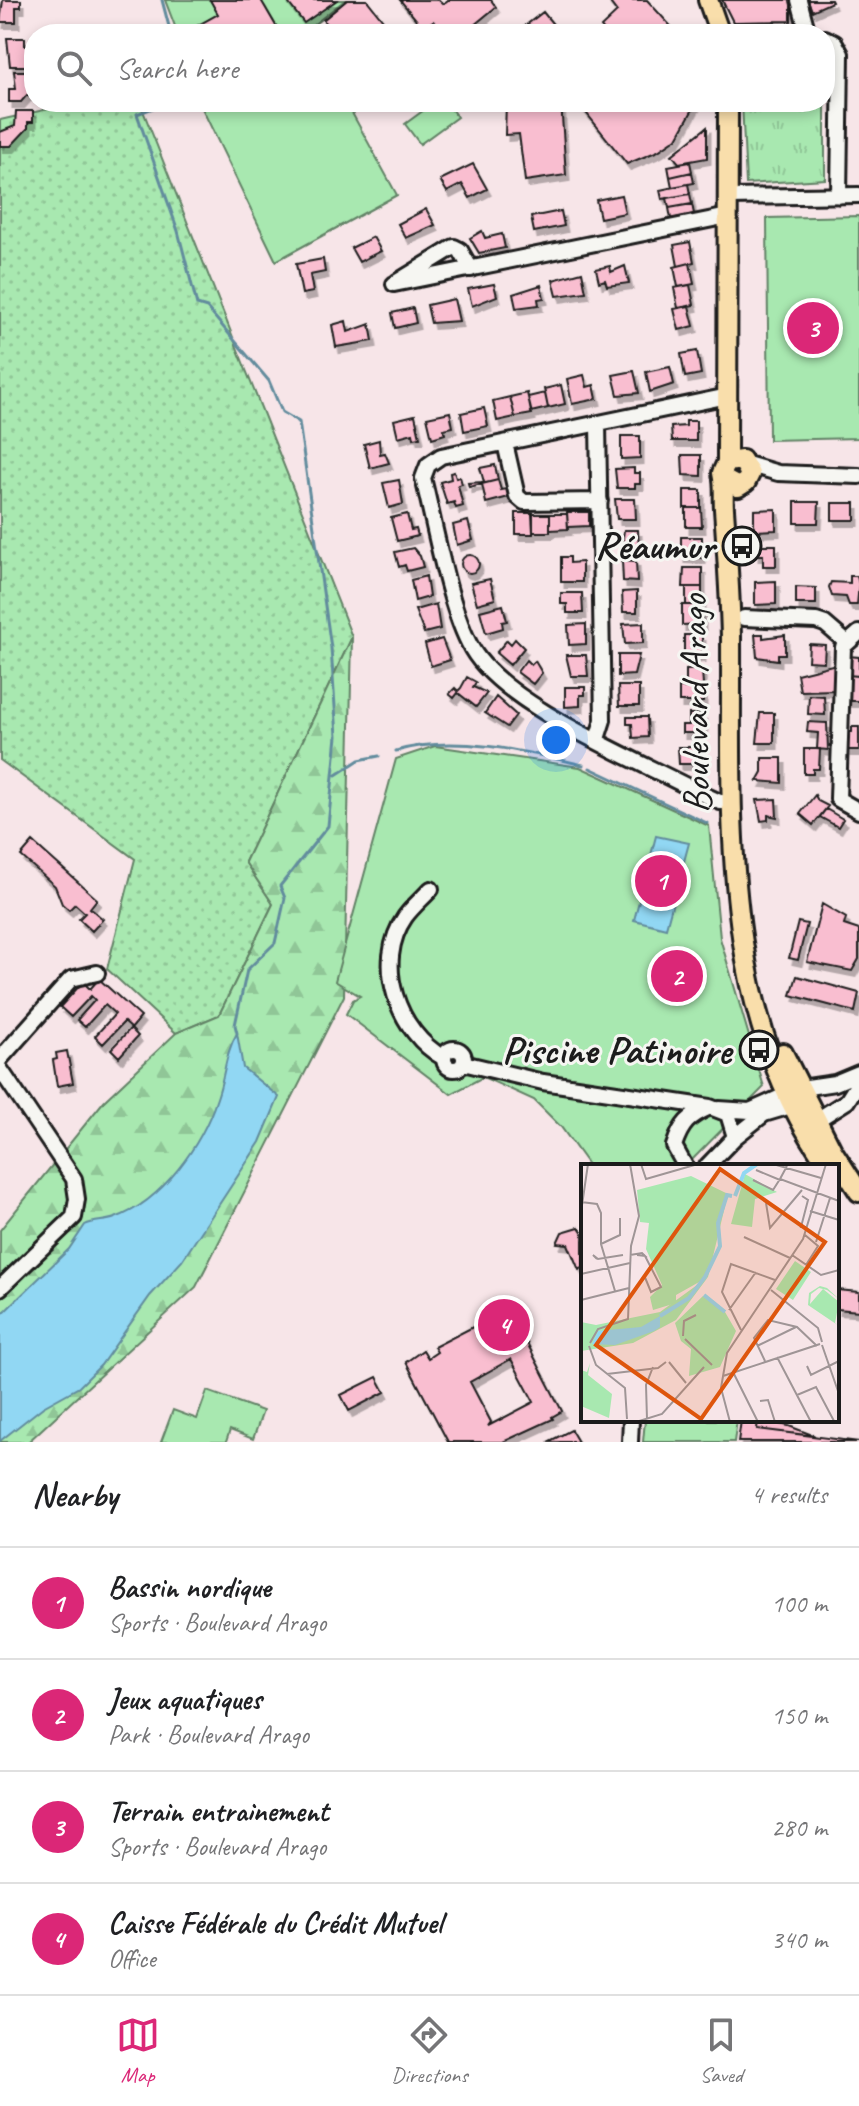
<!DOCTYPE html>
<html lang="en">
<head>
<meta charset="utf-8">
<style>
  body { margin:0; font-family:Caveat,sans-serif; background:#f6f6f6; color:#202124 }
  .you { position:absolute; left:556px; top:740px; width:28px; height:28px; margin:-20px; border:6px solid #fff; border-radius:50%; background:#1a73e8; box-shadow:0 0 0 12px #1a73e833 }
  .badge { display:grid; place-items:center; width:52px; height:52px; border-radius:50%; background:#db2777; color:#fff; font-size:26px; font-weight:700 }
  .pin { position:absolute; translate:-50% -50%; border:4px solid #fff; box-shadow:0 2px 8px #0006 }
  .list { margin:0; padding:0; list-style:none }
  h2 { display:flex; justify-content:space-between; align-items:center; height:104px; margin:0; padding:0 32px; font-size:34px }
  h2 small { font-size:26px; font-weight:400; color:#757577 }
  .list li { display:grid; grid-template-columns:52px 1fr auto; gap:24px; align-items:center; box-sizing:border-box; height:112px; padding:0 32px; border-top:2px solid #e0e0e0 }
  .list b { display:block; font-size:30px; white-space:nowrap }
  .list p { margin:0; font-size:26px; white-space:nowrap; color:#757577 }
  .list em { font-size:26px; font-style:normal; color:#757577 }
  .icon { flex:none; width:44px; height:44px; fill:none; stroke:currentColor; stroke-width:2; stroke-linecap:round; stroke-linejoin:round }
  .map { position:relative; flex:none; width:859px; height:1442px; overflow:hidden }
  .search { position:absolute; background:#fff; box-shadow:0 4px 12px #0003; left:24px; right:24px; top:24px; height:88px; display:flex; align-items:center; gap:20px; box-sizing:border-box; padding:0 28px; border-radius:32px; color:#757577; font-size:30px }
  .sheet { height:552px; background:#fff }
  nav { display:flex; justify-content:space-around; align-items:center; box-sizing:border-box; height:112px; border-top:2px solid #e0e0e0; background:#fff; font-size:22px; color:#757577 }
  nav a { display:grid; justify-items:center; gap:4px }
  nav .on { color:#db2777 }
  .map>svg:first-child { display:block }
</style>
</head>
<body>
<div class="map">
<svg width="859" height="1442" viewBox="0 0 859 1442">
  <defs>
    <pattern id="grass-dots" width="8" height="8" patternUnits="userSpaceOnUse" patternTransform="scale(2)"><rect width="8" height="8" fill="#a8e8b0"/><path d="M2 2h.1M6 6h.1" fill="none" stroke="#90c697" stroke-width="1.8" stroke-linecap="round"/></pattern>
    <pattern id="forest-firs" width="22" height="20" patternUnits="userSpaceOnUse" patternTransform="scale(2)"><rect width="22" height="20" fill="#a8e8b0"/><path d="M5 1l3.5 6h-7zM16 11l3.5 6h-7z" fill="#90c697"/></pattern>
    <pattern id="park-tufts" width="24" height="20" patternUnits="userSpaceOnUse" patternTransform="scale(2)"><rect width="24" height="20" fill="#a8e8b0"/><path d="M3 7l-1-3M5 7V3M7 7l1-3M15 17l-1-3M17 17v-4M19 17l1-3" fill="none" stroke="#90c697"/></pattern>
    <filter id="shadow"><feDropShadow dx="3.5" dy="6" stdDeviation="0" flood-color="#0004"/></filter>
  </defs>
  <rect width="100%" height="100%" fill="#f7e5e8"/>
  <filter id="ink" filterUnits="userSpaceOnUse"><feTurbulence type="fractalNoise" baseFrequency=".0125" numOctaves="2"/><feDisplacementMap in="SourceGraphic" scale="16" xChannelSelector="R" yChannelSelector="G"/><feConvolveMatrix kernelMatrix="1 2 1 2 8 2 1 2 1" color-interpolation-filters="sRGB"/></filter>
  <g filter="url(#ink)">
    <path fill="url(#grass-dots)" stroke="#628266" stroke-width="2" d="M140,103L352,637L245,862L273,904L219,1015L176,1033L107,969L135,859L0,760V120L57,107Z"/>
    <path fill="url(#forest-firs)" stroke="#628266" stroke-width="2" d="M352,637L344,996L196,1287L28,1442H0V1230L104,1101L176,1033L219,1015L273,904L245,862Z"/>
    <path fill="url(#park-tufts)" stroke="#628266" stroke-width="2" d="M825,50V179L746,184L742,102H825Z"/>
    <path fill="#a8e8b0" stroke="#628266" stroke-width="2" d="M165,0H345L307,30L308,34H178Z
      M199,102H346L397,195L276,261Z
      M435,102H446L457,117L420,144L405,124Z
      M859,216V438L769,440L767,218Z
      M435,746L580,767L709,826L720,938L764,1087L686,1166H589L561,1127L534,1100L483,1077L451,1094L346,1014L353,1000L360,996L335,981L396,759Z
      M207,1391L263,1411L253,1439L230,1430L226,1442H161L173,1410L197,1419Z
      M645,1420H737L734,1442H643Z"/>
    <path fill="#91d7f3" stroke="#628c9d" stroke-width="2" d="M656,836L689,843L666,928L634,920Z
      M237,1033L243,1068L279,1097L260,1142L182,1261L150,1296L101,1365L79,1387L43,1407L0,1441V1316L69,1249L85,1225C94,1220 105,1222 115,1218C163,1201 202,1144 217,1098C225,1076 225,1053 237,1033Z"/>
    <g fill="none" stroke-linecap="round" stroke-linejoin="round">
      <path stroke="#628c9d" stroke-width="3" d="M162,0L171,34
        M168,102L137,114L178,231L197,305L207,308L269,381L282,412L299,422L331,648L337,736L328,826L280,886L285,898L275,943L247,970L235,1025L237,1033
        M396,751C452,734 526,751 583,765
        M590,768L707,823
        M336,775L359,760L379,756"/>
    </g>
    <path fill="#f9bed0" stroke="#1c1c1c" stroke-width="2" fill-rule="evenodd" filter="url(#shadow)" d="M21,0V7H16V22H0L3,0Z
      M210,0H261L279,31L274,34H199L195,27L218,14Z
      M286,0H337L304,23Z
      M347,0H367L394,34H326L331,30L323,20Z
      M400,0H439L443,4L448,0H491L496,7L473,26L478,34H447L433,21L423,28Z
      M608,0H647L678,34H602L605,32L601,27L617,12Z
      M722,0H791V21L733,22Z
      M808,0H831L832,2L812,11Z
      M543,12L561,34H525L521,29Z
      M7,38H25V46H32V60H26V66H10Z
      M14,71H27V78H34V95H27L21,102H9V89H16Z
      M506,102H561L566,175L525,181L519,134L505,135Z
      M697,102L677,138L658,151L627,164L580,105Z
      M16,111H33V122H28V128L11,146H0V132L15,126Z
      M707,127V158L679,163L672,155Z
      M690,162L692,172L670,177L668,166Z
      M473,164L487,189L470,198L462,184L447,192L440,180Z
      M692,172L694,183L672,187L670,177Z
      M688,184L690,194L662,199L660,190Z
      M690,194L692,204L669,208L667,198Z
      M621,195L625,213L600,218L596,200Z
      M692,204L694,214L671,219L669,208Z
      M426,209L435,225L406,238L398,224Z
      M561,211L564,226L534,232L531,217Z
      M482,231L485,238L502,234L505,248L479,253L470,238Z
      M373,237L381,251L359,262L351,248Z
      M690,242L694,262L678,266L674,245Z
      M323,259L325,272L310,275L313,292L302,294L296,264Z
      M690,263L694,284L678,287L674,267Z
      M610,266L611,272L625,266L629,283L607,286L605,280L599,282L596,269Z
      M582,272L586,292L557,296L553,280Z
      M494,284L497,296L472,306L468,289Z
      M541,285L544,298L538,299L539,305L516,308L513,294Z
      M690,285L694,305L678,308L674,288Z
      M454,299L459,321L431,323L427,305Z
      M689,306L694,326L679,330L674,309Z
      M413,308L416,323L395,328L392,313Z
      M346,321L348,332L370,324L373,341L336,347L332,325Z
      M697,351L701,374L685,377L681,354Z
      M670,367L674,384L650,392L646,372Z
      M634,371L639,393L618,395L613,375Z
      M584,375L587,387L594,385L597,399L572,404L567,379Z
      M561,385L565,404L548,408L544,389Z
      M527,393L532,414L515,417L510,397Z
      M545,393L548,408L531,412L528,397Z
      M510,397L515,417L497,421L493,401Z
      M484,408L488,426L464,431L461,413Z
      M450,412L453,427L444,429L445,434L432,438L427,417Z
      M415,415L420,437L414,438L413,433L398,437L394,420Z
      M686,421H696V441H672L671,427L686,426Z
      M621,436H640V458L621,459Z
      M379,440L380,454L385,453L389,463L370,468L364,444Z
      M682,455H701V476L683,475Z
      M495,465L498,480L469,487L468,483L484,482L480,468Z
      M634,468V473H640V484H635V488H617L615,469Z
      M454,472L456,478L460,477L462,484L458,485L463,506L456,508L454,502L447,504L440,482L451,479L450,473Z
      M399,480L403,504L389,508L383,483Z
      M498,480L501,490L507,489L509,497L486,503L482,484Z
      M684,490H701V508H684Z
      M615,499H635L636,519H617Z
      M795,502H819L818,523H795Z
      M832,503H855V520H832Z
      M686,508H701L702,527H686Z
      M776,509V530L754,531V510Z
      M567,512H589V526L568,527Z
      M516,513H533V534H516Z
      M407,514L411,530L416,529L418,536L397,541L391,518Z
      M532,514H550V532H533Z
      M550,514H567L568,529L550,530Z
      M468,521L473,540L457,545L453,525Z
      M624,530H638L639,551H621Z
      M681,537H702V558L681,557Z
      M755,545H776V566H763V555H755Z
      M413,548L420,556L423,567L407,571L405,565L399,567L395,552Z
      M461 564a9 9 0 1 1 18 0a9 9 0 1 1-18 0Z
      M561,557H570V563L582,562V582H561Z
      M622,560L636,561L637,582L623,581Z
      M684,568H702V587H683Z
      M426,576L429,597L415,601L411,580Z
      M850,576H857L859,584L857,605H849L846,597L832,596L829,587L831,582L850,583Z
      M490,579L495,599L477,604L471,583Z
      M776,581V604L755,605V582Z
      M686,587H702V605H686Z
      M796,587L816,588V604H796Z
      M637,591V612H623L622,592Z
      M561,593H582L583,613H567V604H561Z
      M436,604L440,629L424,633L415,610Z
      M503,605L507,621L502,622L503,628L486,633L480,611Z
      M682,605H702V624L682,625Z
      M643,623V643L625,644L623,624Z
      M586,624V644L569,645L568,625Z
      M755,634H763V638L785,635V654H778V660L757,657Z
      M684,635H702V656L684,657Z
      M442,639L450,660L431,666L425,644Z
      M515,639L524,648L510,665L496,653L507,640L511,644Z
      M809,644L825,645L824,662L808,661Z
      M566,655H586L588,676H571Z
      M618,655H639L634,675L618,676Z
      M848,656L859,657V676L847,675Z
      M526,660L531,665L535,661L542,673L533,684L517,672Z
      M836,664L835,690L800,691L797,674Z
      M702,669L703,686H686V670Z
      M847,675L859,676V701H846Z
      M467,677L476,682L473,687L487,693L476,707L458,693L454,698L449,694L455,688L458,691L461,688Z
      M618,686H639V706H619Z
      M703,686V702H679V688Z
      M565,687H585V695H580V706L565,707Z
      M809,695L824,696L825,715L808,714Z
      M496,697L516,715L507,727L485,713Z
      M760,713H774V743H757Z
      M689,714H703L704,733H682V725H689Z
      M627,717H647L648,737L633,738L632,724H627Z
      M808,722L827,723L828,750L817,749L818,733L807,732Z
      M852,727H859V750H847L848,732H852Z
      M678,747H701L702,764H679Z
      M804,749H820L819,769H813V774H804Z
      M762,758H782V783L757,781L762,772Z
      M815,795L818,801L828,806L813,825L800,814Z
      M776,799L777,817L768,815V820L761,821L757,800Z
      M826,809L843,819L838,827L820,817Z
      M33,842L97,899L90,908L103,919L92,931L79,919L85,913L75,904L69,910L62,904L55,886L21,856Z
      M822,904L846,918L844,925L859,930V959L852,971L807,962Z
      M798,922L807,924L798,960L789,958Z
      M797,976L859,993L855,1012L791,995Z
      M99,979L141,1017L131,1029L138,1036L119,1057L111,1049L131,1028L124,1022L103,1044L95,1036L115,1014L105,1005L85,1027L77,1020L95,1000L91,996L71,1017L60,1007L83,982L90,989Z
      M67,1051L73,1083L57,1086L53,1060L57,1059L56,1053Z
      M579,1227L583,1233V1268L579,1270L568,1244L557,1243L562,1232Z
      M837,1290L859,1292V1311L837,1309Z
      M509,1308L562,1411L552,1417L553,1419L503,1442H448L406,1362L423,1350L428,1358L437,1352L434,1347L496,1315L498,1319ZM511,1359L534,1402L488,1426L491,1422L470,1382Z
      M377,1377L385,1392L349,1411L341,1395Z
      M741,1420H770H758L757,1429L859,1442H738Z
      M758,1420L789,1426L815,1436L757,1429Z
      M571,1430L578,1442H548Z"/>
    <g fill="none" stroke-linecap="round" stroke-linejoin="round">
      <defs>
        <path id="minor" d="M799,0L808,34
          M825,38L835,43L841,54L839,196
          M729,197L859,195
          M397,282L454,247L460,250L471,269
          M394,284L728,216
          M728,396L441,456L428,465L423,478C435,525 449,609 472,649C505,706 638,760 698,792L720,802H732
          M505,443L517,496L524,502L600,501
          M747,464L778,473L859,476
          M744,618L816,621L825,624L846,642
          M859,633L843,647L838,799L859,811
          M597,739L603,720L598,424
          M431,889C423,898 412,907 405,917C373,963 398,1033 444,1058
          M444 1059a10 10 0 1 1 20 0a10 10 0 1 1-20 0Z
          M0,1059L71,979L97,973
          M463,1063L543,1082L710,1107
          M0,1069L74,1179L77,1199L74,1217L0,1288
          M719,1109L750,1111L801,1088L835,1083L859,1073
          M809,1125L847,1101L859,1082
          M735,1137L764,1114L801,1103
          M685,1166L674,1146C681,1124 689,1116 710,1107L728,1114L735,1137L707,1166
          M630,1442L631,1420"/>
        <path id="major" d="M708,0L720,34
          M728,102L727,462L722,473C725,485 723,497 724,509C727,552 730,593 731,637C732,815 718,1014 829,1166
          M725,480L738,487L746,482L750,474L742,460L727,462
          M783,1053L832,1150L859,1192"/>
      </defs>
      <use href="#minor" stroke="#1c1c1c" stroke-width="20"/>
      <use href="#major" stroke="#1c1c1c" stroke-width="24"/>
      <use href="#minor" stroke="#f6f6f2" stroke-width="14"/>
      <use href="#major" stroke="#f9deab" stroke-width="18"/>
    </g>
  </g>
  <defs>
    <symbol id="bus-ring" viewBox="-11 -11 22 22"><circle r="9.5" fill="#f6f6f2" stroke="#1c1c1c" stroke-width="1.5"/><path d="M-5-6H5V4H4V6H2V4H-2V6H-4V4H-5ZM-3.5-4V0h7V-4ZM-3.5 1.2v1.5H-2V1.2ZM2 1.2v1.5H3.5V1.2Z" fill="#1c1c1c"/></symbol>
  </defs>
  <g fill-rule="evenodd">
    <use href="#bus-ring" x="720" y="524" width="44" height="44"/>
    <use href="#bus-ring" x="737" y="1028" width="44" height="44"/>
  </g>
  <g text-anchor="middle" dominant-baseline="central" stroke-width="6" stroke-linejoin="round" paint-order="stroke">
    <g font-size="40" font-weight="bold" fill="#1c1c1c" stroke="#f6f6f2" text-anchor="end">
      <text x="714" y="546">Réaumur</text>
      <text x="731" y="1050">Piscine Patinoire</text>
    </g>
    <g font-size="40" fill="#1c1c1c" stroke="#f6f6f2">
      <text transform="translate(695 704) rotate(-91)">Boulevard Arago</text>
    </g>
  </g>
  <g transform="translate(581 1164)">
    <rect width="258" height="258" fill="#f7e5e8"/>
    <path d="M110,12L147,30L127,113L95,131V139L72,146L69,133L81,121L65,85L68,59L59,58L56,26Z" fill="#a8e8b0"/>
    <path d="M127,113L95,156L52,179L0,187V158L15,161L79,148Z" fill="#a8e8b0"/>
    <path d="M164,10L196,28L174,35L171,63L150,60ZM214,97L230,108L212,136L195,125ZM239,122L246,124L258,135L246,126L238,124L230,130L229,140L242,125L258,138L254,159L258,162L227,141L228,129ZM122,132L144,148L155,167L139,203L108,212L110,185L100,177L94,159ZM9,199L7,211L31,230L28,254L0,242V206L6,208Z" fill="#a8e8b0"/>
    <path d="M79,152V163L73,167L34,181L11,180L17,167L60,163Z" fill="#91d7f3"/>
    <path fill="none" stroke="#91d7f3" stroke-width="4" d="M154,32L163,9L176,0M123,131L144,148M79,152L108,134L124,113L139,82L137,59L146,31L151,32"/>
    <path fill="none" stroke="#9f9596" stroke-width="2" d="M60,0L65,15L117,0M192,0L240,14M206,2L199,15L258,37M175,6L199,16M172,16L192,26L199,15M221,32L227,36L220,63H226M0,38L16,40L20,49V80L34,127M185,39L189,64L221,26M229,47L258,56M0,48L7,0M224,71L237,82L225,101M163,73L209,94M258,76V104M235,78L249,34M20,80L39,71V54M49,91L61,89L64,92L56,91M211,91L240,111L258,106M16,95L12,91L17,95L42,91M0,110L49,99M63,111L70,128L80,123L64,92M190,126L237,164L241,178M0,136L48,124M148,146L175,108M160,166L141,128L150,100L194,116M102,172L103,157L115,151M104,175L131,201M9,179L17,165L47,155L50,82L58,52L49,0M241,181L258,230M8,182L15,201L44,224L46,255M176,182L215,163M196,193L230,258M184,197L173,174L187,156L216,163L236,182M88,198L105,219M226,202L230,211L258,197M26,210L77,204L85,198M153,210L177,258M142,212L239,180M216,231L235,223L253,257M179,237L187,236L194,258M66,255L65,221L72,203M55,258L81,250L123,203M149,258L140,224L146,189L222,75L245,0"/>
    <path fill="#de560d" fill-opacity="0.15" stroke="#de560d" stroke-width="4" d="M139,5L244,78L120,255L15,181Z"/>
    <rect width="258" height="258" fill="none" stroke="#1c1c1c" stroke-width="4"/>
  </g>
</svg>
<div class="you"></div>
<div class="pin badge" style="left:661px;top:881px">1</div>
<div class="pin badge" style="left:677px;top:976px">2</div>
<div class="pin badge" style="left:813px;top:328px">3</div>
<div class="pin badge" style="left:504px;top:1325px">4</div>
<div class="search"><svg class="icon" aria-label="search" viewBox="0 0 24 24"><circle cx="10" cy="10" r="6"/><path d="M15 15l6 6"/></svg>Search here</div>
</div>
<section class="sheet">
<h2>Nearby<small>4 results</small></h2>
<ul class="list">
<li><span class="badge">1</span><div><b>Bassin nordique</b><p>Sports · Boulevard Arago</p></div><em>100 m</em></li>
<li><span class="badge">2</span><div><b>Jeux aquatiques</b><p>Park · Boulevard Arago</p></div><em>150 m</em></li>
<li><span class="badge">3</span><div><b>Terrain entrainement</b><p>Sports · Boulevard Arago</p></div><em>280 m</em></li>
<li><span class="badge">4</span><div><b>Caisse Fédérale du Crédit Mutuel</b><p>Office</p></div><em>340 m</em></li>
</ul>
</section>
<nav>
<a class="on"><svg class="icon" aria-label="map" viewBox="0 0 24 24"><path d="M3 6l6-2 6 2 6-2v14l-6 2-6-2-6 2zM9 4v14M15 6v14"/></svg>Map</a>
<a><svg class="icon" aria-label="directions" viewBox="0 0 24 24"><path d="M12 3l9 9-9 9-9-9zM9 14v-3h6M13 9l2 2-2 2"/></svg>Directions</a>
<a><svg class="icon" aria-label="saved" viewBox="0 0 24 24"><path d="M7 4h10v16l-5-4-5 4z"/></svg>Saved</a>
</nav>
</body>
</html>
